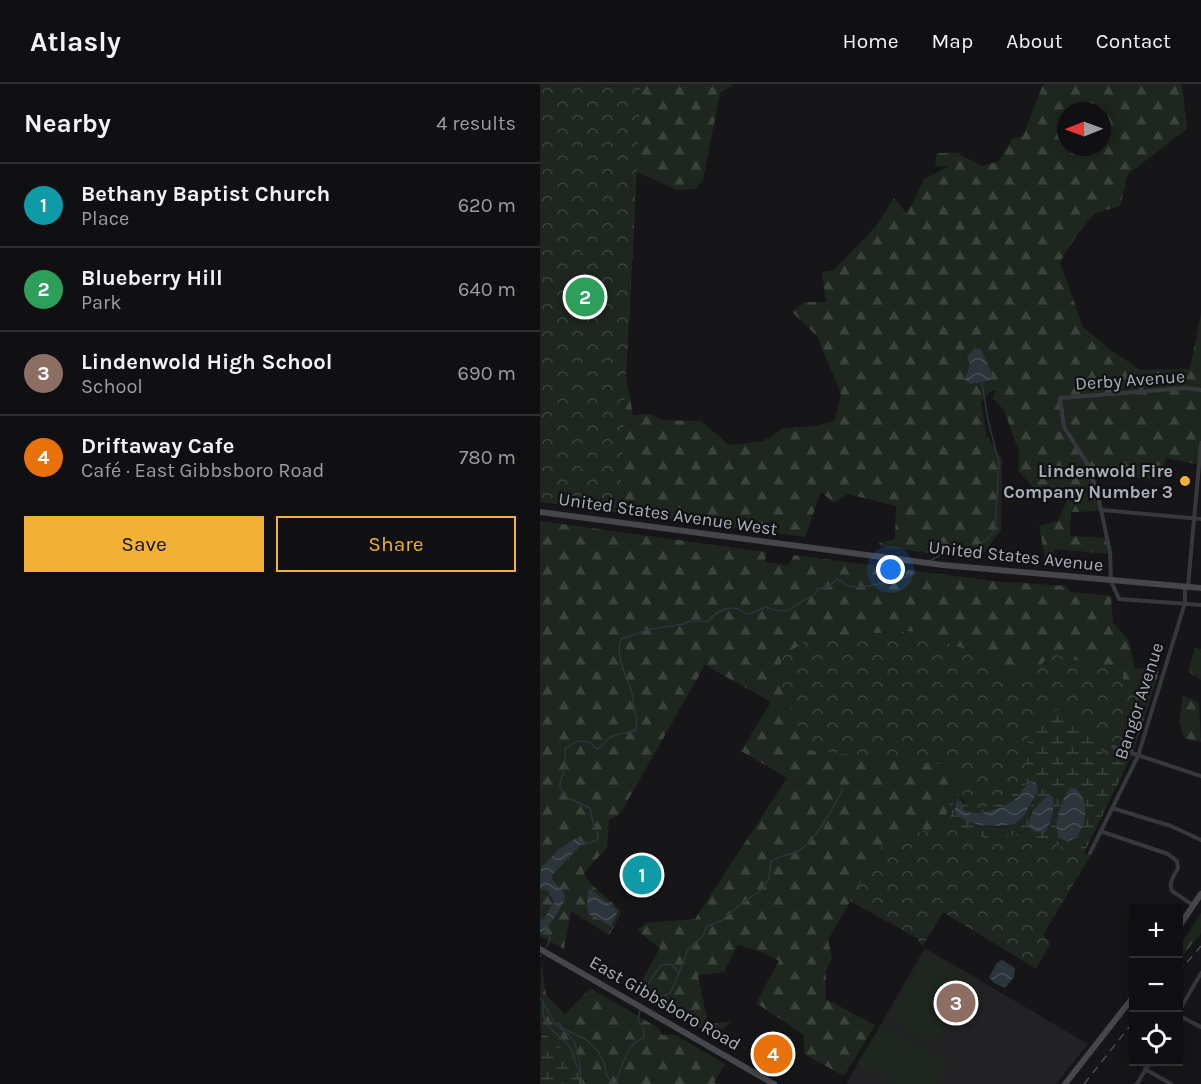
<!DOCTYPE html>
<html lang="en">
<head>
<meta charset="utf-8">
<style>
  body { margin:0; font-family:Karla,sans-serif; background:#1e1e20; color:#f1f3f6 }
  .controls { position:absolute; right:18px; bottom:18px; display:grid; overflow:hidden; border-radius:0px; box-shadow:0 3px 15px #0003 }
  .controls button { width:54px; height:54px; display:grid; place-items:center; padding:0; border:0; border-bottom:2px solid #303032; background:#101012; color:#f1f3f6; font:30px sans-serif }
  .compass { position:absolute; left:517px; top:18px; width:54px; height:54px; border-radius:50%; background:#101012; box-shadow:0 3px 15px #0003; rotate:269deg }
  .you { position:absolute; left:351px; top:486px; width:21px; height:21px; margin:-15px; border:4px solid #fff; border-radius:50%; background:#1a73e8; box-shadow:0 0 0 9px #1a73e833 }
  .badge { display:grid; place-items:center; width:39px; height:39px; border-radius:50%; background:#f2b134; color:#fff; font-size:20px; font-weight:700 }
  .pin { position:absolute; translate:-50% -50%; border:3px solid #fff; box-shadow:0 2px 6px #0006 }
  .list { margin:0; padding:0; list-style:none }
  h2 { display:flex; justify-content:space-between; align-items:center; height:78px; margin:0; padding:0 24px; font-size:26px }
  h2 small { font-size:20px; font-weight:400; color:#9c9d9f }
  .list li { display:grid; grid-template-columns:39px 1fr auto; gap:18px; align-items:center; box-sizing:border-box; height:84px; padding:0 24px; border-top:2px solid #303032 }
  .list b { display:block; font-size:22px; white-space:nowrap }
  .list p { margin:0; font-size:20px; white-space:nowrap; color:#9c9d9f }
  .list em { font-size:20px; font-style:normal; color:#9c9d9f }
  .actions { display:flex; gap:12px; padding:18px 24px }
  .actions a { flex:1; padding:14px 0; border:2px solid #f2b134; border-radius:0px; text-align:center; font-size:21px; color:#f2b134 }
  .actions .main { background:#f2b134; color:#111 }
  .icon { flex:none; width:33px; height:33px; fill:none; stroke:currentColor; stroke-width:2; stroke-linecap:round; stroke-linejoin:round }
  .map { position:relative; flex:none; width:661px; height:1000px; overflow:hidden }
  header { display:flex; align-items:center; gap:36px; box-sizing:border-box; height:84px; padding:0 30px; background:#101012; border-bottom:2px solid #303032 }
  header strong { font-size:28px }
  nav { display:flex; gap:33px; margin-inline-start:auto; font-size:21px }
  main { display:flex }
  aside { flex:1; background:#101012 }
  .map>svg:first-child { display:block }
</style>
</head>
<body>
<header>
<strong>Atlasly</strong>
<nav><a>Home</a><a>Map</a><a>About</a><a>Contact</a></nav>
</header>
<main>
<aside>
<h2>Nearby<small>4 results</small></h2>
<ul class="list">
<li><span class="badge" style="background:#0f9aa8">1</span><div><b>Bethany Baptist Church</b><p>Place</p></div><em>620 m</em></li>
<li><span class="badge" style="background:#2e9e5b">2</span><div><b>Blueberry Hill</b><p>Park</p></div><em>640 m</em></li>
<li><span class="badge" style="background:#8d6e63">3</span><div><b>Lindenwold High School</b><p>School</p></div><em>690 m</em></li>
<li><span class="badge" style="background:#e8710a">4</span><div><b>Driftaway Cafe</b><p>Café · East Gibbsboro Road</p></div><em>780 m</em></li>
</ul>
<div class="actions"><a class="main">Save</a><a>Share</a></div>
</aside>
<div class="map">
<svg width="661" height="1000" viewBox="0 0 661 1000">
  <defs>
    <pattern id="forest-firs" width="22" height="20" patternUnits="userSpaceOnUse" patternTransform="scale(1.5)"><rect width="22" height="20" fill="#1e261f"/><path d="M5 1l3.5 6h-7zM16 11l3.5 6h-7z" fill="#3c433d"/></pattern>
    <pattern id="wetland-marsh" width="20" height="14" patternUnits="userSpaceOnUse" patternTransform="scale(1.5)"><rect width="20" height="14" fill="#1e261f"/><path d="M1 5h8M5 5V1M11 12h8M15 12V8" fill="none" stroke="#3c433d"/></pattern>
    <pattern id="park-crowns" width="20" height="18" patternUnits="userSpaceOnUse" patternTransform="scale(1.5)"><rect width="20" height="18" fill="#1e261f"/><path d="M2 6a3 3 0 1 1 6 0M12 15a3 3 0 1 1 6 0" fill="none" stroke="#3c433d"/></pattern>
    <pattern id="water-waves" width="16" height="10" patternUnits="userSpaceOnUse" patternTransform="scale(1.5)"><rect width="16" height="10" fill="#2c353c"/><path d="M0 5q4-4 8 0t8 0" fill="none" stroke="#485056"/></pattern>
  </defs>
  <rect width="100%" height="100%" fill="#161618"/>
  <path fill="#222225" d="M385,864L548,960L516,1000H306Z"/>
  <path fill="#1e261f" d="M386,869L435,897L430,900L397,958L392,961L348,935Z
    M344,941L407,977L408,981L397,1000H353L317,980L340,942Z
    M241,950C253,949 255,958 250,967L235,958Z"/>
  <path fill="url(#forest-firs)" fill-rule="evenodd" d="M0,0H194L180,9L163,96L156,105L137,106L97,88L86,292L93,331L110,330L122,336L161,337L189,361L224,357L243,344L278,342L295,336L301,310L277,252L252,228L264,218H286L282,188L294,186L338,140L354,114L367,130L384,95L410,82H395L397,69H417L442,82L459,77L472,55L483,52L502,3L505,0H642L647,45L588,90L580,122L555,129L536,152L520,178L543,243L571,266L600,286L650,285L661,230V381L626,374L621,396L551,390L563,427L531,428L530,452L568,454L569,470L514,465L512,481H504L506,479L499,442L518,437L532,405L501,412L478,387L479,368L464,326L452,314L456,307H451L441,319L447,352L462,375L461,446L439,475L342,463L339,459L355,455L356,422L308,410L294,419L281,408L265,453L0,418ZM526,27H562V63H526Z
    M0,437L226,468L225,478L249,481L254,471L469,499L473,498L525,502L530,508L571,512L573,539L589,556L595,585L619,582L617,595L594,666L584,665L604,609L583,595L582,588L495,586L462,592L374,547L288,552L268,555L269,666L410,681L408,686L419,689L406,734L401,743L345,757L288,856L292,875L286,886V915L335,941L304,992L264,970V951L216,919L239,877L219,867L198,861L184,888L158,891L168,940L192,937L174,953L96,907L120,864L97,846L106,839L155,835L247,694L201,667L231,618L165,581L80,730L69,736L67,763L44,789L50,799L80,826L81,830L69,851L31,827L24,865L0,852Z
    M655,564L661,565V596L648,587Z
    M643,611L659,619L661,658L644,654L639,637Z
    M661,829V849L639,876V863Z
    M1,877L6,911L25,930L50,904L120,945L122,951L134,950L185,980L174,998L176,1000H39V979L1,947L0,949Z"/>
  <path fill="url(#wetland-marsh)" fill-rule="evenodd" d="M519,625L535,633L563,659V673L588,679L544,769L494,754L481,748L460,756L444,754L409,739L412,723L418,708L423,719L460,720L471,713L487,675L489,641L501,632ZM486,700L498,707C494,717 486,732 477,738C461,750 430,740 415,730L420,717L422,724L429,729C443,730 468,723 477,713C481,709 483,704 486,700ZM530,704L546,726L538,752L528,758L519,754C512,739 521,716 530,704ZM509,710L512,711L514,720L508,745L489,732L495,723Z
    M1,947L39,979V1000H0Z"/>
  <path fill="url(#park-crowns)" d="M0,0H101L79,428L0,418Z
    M374,547L449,573L462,592L495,586L512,570L583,588V595L604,609L584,664L594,666L588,679L563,673L562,659L535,633L519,625L501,632L489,641C488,666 488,705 462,719C453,723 440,723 430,725L418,709L412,723L409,739L444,754L460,756L481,748L494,754L551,771L503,851L511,859L496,885L403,828L382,863L377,854L310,817L345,757L401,743L406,734L419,689L410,692L408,686L410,681L269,666L238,594L242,573L268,555L288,552Z"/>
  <path fill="url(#water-waves)" d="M434,264L441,265L453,292L448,297L430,300L425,296L430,280L427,274Z
    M490,697L496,699L498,707L484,732L475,740C456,744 428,744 414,728L417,716L421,718L424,726C436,734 463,724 474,716C481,711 483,703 490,697Z
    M530,704H535C550,717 547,735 538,752L528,758L519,754C512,740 521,716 530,704Z
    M509,710L513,713C515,724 511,739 505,749L495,748L490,744C487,728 498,720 509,710Z
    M36,754L40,756L41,761L11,792C13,800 25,805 25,813C25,820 6,847 0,850V836L4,835L14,818L8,807L0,804L1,784L18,766Z
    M49,804L78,827L71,842L48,830L47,816Z
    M462,876L475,884L474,893L465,904L454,899L449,893L457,879Z"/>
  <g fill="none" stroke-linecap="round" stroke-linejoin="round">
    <path stroke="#2c353c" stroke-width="1.5" d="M389,477L412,466L435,465L451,451L455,443L459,379L448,336L442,299
      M41,758L50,759L58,755V750L53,740L50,724L28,714L20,704V698L25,684V665L37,657L50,658L54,663L58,665C63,661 66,656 71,653C79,648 87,650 96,646L97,633C92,625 94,619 92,610C88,594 74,572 81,555L106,546L143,540L150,537H168C175,529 189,520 200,526C203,528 206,530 209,530L226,523C245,530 247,528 263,517C270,512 275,513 278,505L288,503L297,495C302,497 304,500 309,502C320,506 365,495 375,489
      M5,847L10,854L7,862
      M0,873L1,871
      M110,909C117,914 125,913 131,908L149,864L163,852L166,843L182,836L202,819L221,806L229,795L231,777C239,772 249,771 258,767C277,757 293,723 303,705
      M110,909L108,900L121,881L131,880L139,889
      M0,913L15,940L29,951L35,959L39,975L42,1000
      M106,916L110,909
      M3,920C0,948 26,951 32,967C34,974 36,982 40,989
      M16,939H19L22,944L45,955L58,967L65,981L66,990L72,1000
      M76,1000C77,992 80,988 82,981C89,965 88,962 104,953L103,944L98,935L100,927"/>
    <path stroke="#37383d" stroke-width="4" d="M661,306L647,304L520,314L524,343L547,379L557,407L570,468L571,497L579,515L661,521
      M562,426L661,435
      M648,502L661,359
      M573,663L661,692
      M572,724L631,742L661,756
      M560,747L628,770L637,777L638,784C634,792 628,799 632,807L653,821
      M550,769L598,672L645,519V503
      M638,929L661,889
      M638,931L661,943
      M605,985L631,1000
      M597,1000L610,978"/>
    <path stroke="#45474d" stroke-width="6" d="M0,428L403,481L661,504
      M638,844L661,810
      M0,865L234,1000
      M525,1000L594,912"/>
    <path stroke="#4a4c52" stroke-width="1.5" stroke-dasharray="8 6" stroke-linecap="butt" d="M638,889L661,862
      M544,1000L594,937"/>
  </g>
  <circle fill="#f2b134" stroke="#111113" stroke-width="2" cx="645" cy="397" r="6"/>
  <g text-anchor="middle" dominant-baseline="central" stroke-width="4.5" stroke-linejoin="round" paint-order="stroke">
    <g font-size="18" fill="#a8adb8" stroke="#111113">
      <text transform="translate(590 296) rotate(-4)">Derby Avenue</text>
      <text transform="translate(128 430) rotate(8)">United States Avenue West</text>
      <text transform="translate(476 472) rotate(6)">United States Avenue</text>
      <text transform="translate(599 617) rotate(-72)">Bangor Avenue</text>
      <text transform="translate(125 919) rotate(30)">East Gibbsboro Road</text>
    </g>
    <g font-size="18" font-weight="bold" fill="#a8adb8" stroke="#111113" text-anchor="end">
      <text x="633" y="387">Lindenwold Fire<tspan x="633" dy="21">Company Number 3</tspan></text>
    </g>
  </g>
</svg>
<div class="controls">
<button>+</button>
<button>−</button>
<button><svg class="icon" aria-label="locate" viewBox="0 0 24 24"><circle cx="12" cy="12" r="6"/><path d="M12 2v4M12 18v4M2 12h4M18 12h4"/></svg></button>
</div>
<svg class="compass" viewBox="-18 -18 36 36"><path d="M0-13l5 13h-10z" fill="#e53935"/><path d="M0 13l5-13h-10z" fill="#9c9d9f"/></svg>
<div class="you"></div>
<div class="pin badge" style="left:102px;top:791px;background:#0f9aa8">1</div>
<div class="pin badge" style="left:45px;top:213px;background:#2e9e5b">2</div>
<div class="pin badge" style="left:416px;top:919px;background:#8d6e63">3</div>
<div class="pin badge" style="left:233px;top:970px;background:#e8710a">4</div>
</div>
</main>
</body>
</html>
